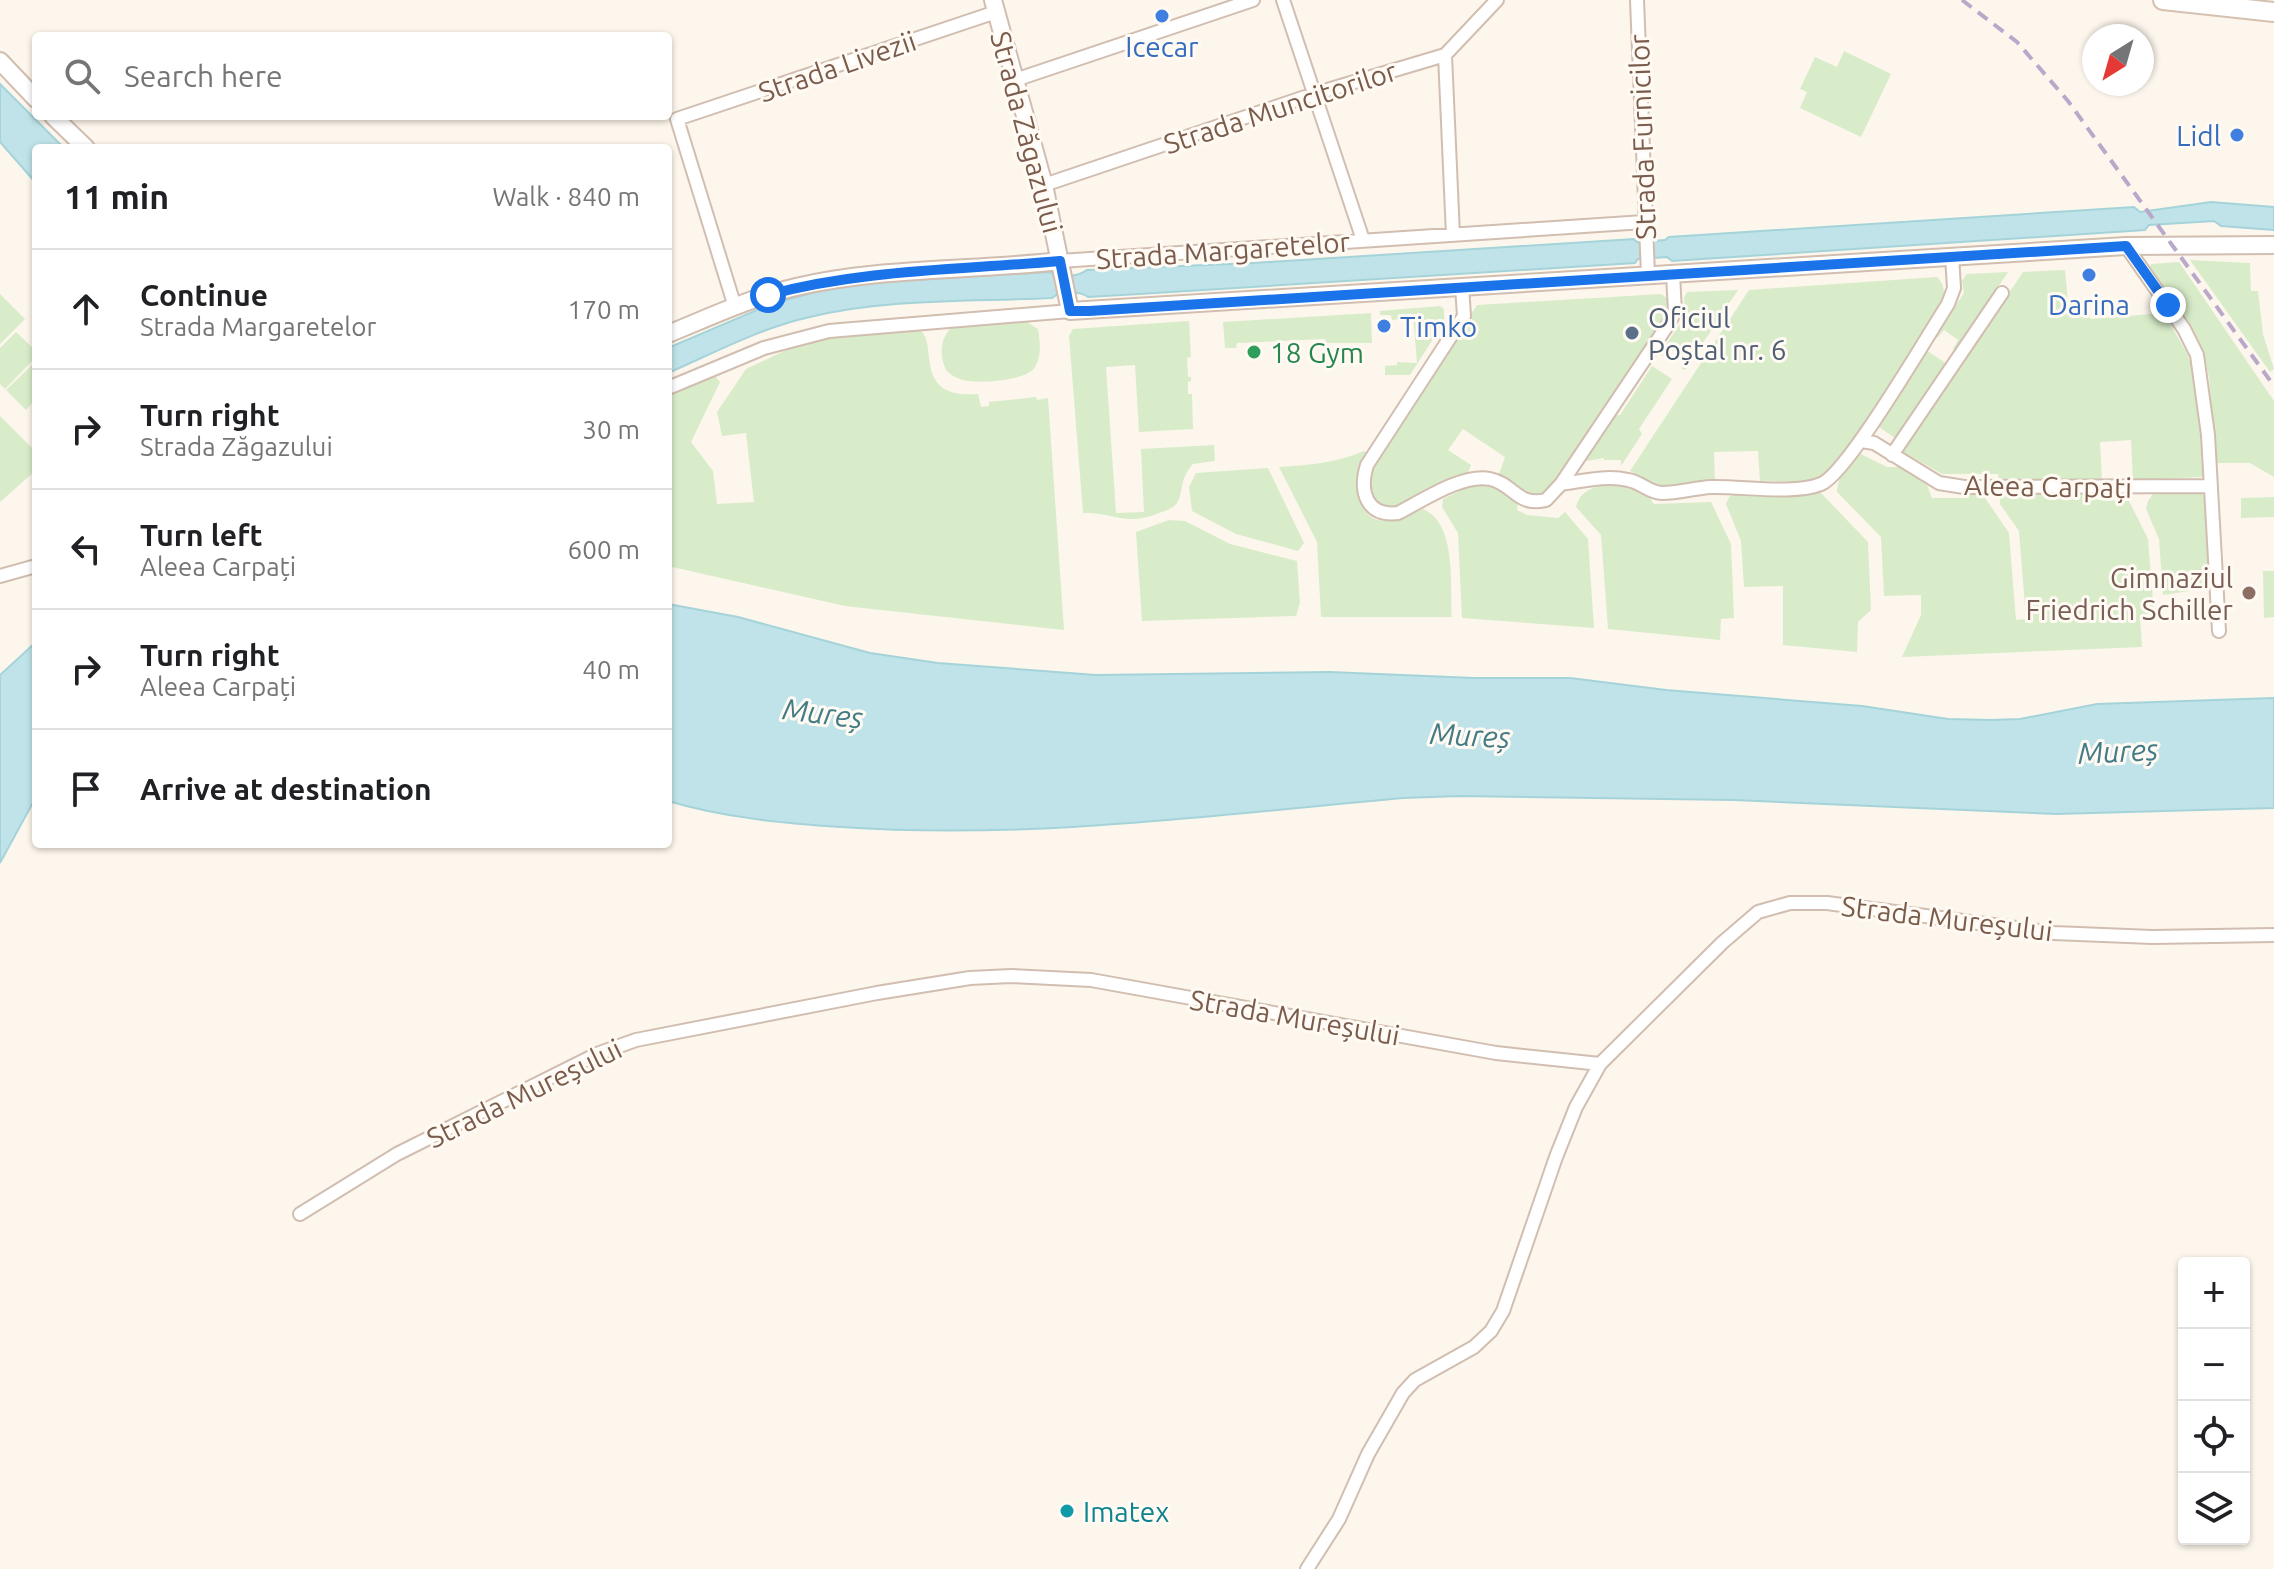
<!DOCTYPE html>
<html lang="en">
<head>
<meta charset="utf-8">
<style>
  body { margin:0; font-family:Ubuntu,sans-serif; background:#f6f6f6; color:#202124 }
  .controls { position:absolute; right:24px; bottom:24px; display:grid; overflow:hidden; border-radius:8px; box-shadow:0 2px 6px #0004 }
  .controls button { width:72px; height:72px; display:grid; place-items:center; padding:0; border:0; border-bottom:2px solid #e0e0e0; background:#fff; color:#202124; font:40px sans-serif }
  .compass { position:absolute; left:2082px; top:24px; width:72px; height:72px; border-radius:50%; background:#fff; box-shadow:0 2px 6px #0004; rotate:217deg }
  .stop { position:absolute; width:24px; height:24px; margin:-18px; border:6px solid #1a73e8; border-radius:50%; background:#fff }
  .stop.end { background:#1a73e8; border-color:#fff; box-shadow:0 2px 8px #0008 }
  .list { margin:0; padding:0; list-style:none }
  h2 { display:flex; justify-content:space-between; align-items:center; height:104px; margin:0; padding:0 32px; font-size:34px }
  h2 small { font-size:26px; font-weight:400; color:#757577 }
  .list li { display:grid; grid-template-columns:52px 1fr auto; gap:24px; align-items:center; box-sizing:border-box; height:120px; padding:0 32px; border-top:2px solid #e0e0e0 }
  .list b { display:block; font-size:30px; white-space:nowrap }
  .list p { margin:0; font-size:26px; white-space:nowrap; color:#757577 }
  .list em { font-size:26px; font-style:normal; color:#757577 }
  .icon { flex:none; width:44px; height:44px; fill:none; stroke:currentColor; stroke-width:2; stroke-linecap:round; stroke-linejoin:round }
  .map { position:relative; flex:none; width:2274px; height:1569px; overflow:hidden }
  .search { position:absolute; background:#fff; box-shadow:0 2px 6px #0004; left:32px; top:32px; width:640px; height:88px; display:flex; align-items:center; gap:20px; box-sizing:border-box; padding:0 28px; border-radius:8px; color:#757577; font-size:30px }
  .panel { position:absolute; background:#fff; box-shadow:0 2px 6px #0004; left:32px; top:144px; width:640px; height:704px; border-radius:8px }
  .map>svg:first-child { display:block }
</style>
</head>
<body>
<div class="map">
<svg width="2274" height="1569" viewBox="0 0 2274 1569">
  <rect width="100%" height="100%" fill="#fdf6ec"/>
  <path fill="#d8ecc9" d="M1844,51L1891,74L1861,137L1800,108L1807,92L1800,89L1815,57L1837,67Z
    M2190,260L2250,263L2251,291H2258L2263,334L2274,369L2270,372Z
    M2179,262L2274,401V477L2250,463H2216L2209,377L2203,352L2150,267L2151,264Z
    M2065,270L2069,312L2089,310L2090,319L2164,313L2188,355L2195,379L2205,472L2202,477L2133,480L2131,440L2100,442L2102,480H1999L1998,474H1942L1903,452L2023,272Z
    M2008,272L1956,351L1953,349L1958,340L1944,330L1937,338L1935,337L1964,293L1962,281L1967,274Z
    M1937,277C1947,287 1944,295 1940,308C1924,333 1835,475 1816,480C1799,484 1777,480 1760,481L1758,451L1714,452L1715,482L1658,486L1630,471L1749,290Z
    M1738,290L1685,370L1681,368L1686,360L1669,348L1663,356L1660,354L1685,316L1684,298L1687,292Z
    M0,294L25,319L0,344Z
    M1661,294L1667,298L1669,311L1666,318L1552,488C1532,505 1517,489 1498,477L1505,457L1463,429L1448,450L1471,465L1468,472L1398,507C1371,512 1367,489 1371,468L1477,305Z
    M1440,306L1444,309V322L1410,375H1385V366L1397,365V362L1417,363L1413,315H1399V319L1392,320L1391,315H1380V311Z
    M1371,313L1372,343H1326L1325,339L1237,343L1236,348H1225L1223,322Z
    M1189,321L1191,357L1187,358L1188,377H1191V381L1188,382V394H1192L1193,429L1139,432L1135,365L1106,367L1116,513L1144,512L1141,449L1214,445L1215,461L1193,464C1178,480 1184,495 1176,504C1172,509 1165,511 1159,513C1125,527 1114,512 1083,513L1069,336L1073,329Z
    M1027,322L1038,329C1040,342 1042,355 1035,367C1027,381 978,384 963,380C956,378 951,375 946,370C939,355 940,337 953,326Z
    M917,328C942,340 908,399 978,394L981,407L989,406V402L1036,397L1037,400L1048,398L1064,630L845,606L668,566V392L714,375L720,382L691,442L713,471L717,504L754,502L746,433L722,436L717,412L746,369L801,343L829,335Z
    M16,332L36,351V357L5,389L0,384V348Z
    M1926,350L1947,364L1893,445L1895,438L1879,427L1873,432Z
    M36,361V399L26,410L6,390Z
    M1652,366L1672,379L1639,429L1642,434L1621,466V460H1604V458L1587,461V456L1614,415H1620Z
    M0,416L36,452V470L0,502Z
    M1364,451L1368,454C1365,465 1359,480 1360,492C1363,534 1398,521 1423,509C1457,523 1450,585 1452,617H1321L1317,542L1279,467C1310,465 1336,463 1364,451Z
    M1861,454L1887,467H1900L1927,485L1932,498H1968L1971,492H1981L2009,533L2016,620L2026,619L2019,531L2000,504V497L2005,492L2094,493L2098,500L2129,501L2148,539L2154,613L2140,615L2142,647L1902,657L1921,615V595L1884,596L1881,537L1837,492C1837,478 1849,462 1861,454Z
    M1268,468L1304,543L1298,551L1236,534L1192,511L1189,487L1196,473Z
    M1489,484L1518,504L1517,510L1527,515L1558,518L1565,512L1588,539L1594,628L1462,618L1458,533L1442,507L1443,499L1472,485Z
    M1628,484L1646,493L1654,504L1711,502L1731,544L1734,618L1721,619L1720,640L1608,629L1601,535L1576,507C1582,483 1608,485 1628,484Z
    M2196,492L2202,494L2206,499L2209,588L2163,595L2159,539L2146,509L2148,501L2153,494Z
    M1735,493H1821L1868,542L1871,610L1858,622L1857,652L1783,645V586L1744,587L1741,541L1726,504L1729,497Z
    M2274,497V517L2241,518V498Z
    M1169,520L1185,521L1230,544L1297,561L1300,603L1296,616L1142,621L1136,532Z
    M2263,571H2274V617L2264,618Z"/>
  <path fill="#bfe3e8" stroke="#a5d3da" stroke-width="2" d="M0,84L64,148H36V183L0,142Z
    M2211,202L2274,207V230L2221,226L2214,221L2149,225L2145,230L1672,261L1667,257L1638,259L1635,263L1139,294L1088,297C1080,291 1060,291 1052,298C972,302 888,298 810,317C760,328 714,353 668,373V348L771,304L834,287L861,283L1049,272C1058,278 1078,277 1087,270L1253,263L1634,239L1637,242L1665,240L1669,237L2134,207L2140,212Z
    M668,604L738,617L870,653L938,663L1096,675L1330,672L1474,678H1570L1666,690L1862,706L1948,719L1990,720L2020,719L2097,704L2274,698V808L2056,814L1734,800L1460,796L1403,798C1216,815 1029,840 841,827C783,823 725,818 668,801Z
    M36,642V797L0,863V675Z"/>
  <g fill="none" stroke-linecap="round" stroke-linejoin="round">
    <defs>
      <path id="minor" d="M1283,0L1363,240
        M1637,0L1648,275
        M1445,55L1453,235
        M1015,80L1253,0
        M1044,185L1314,94L1445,55L1497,0
        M2126,246L2184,329L2197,355L2208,435L2219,631
        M1060,261L1644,222
        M1462,286L1464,316L1367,465C1359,491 1366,517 1398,513C1422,501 1463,473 1490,479C1514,484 1517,507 1546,500L1561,484L1669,323L1675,312L1673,274
        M735,307L677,119L996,12
        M668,388L764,348L829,331L1070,311
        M1861,441L1874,443L1939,483L1964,487L2211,486
        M1892,455L2002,293
        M1561,484C1583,481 1607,475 1628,480C1641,482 1649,493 1662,493C1678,493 1695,488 1711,487C1742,486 1794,495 1821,484C1847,474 1928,335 1948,304L1954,288L1952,256
        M0,576L36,566
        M300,1214L397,1154L597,1054L636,1040L877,993L970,978L1011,976L1091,980L1496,1053L1600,1064
        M1307,1569L1339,1519L1368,1454L1403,1393L1415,1380L1474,1347L1491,1331L1503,1311L1556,1157L1576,1107L1600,1064L1722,943L1758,912L1790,903H1827L2054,933L2152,937L2274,935"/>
      <path id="tertiary" d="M993,0L1044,185L1070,311L2126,246L2274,245
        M0,61L36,99
        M53,116L86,148
        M668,334C710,317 752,297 796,287C882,267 972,271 1060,261"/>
      <path id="secondary" d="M2163,0L2274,12"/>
    </defs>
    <use href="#minor" stroke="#d1beb0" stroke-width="16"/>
    <use href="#tertiary" stroke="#d1beb0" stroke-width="20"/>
    <use href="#secondary" stroke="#d6c0b0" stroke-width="22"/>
    <use href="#minor" stroke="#fff" stroke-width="12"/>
    <use href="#tertiary" stroke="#fff" stroke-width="16"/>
    <use href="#secondary" stroke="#fff" stroke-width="18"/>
    <path stroke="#b9a8c9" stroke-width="4" stroke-dasharray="12 8" stroke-linecap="butt" d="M1962,0L2017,42L2068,101L2274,386"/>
  </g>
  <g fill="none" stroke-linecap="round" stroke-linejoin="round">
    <path stroke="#1a73e8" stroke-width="10" d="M768,295C864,269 962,270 1060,261L1070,311H1089L2126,246L2168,305"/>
  </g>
  <g fill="#3f7fe0" stroke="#fffaf3" stroke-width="3">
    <circle cx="1162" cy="16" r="8"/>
    <circle cx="2237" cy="135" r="8"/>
    <circle cx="2089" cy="275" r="8"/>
    <circle cx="1384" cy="326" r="8"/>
  </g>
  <circle fill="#5c6f8a" stroke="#fffaf3" stroke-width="3" cx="1632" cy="333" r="8"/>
  <circle fill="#2e9e5b" stroke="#fffaf3" stroke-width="3" cx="1254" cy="352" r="8"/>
  <circle fill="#8d6e63" stroke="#fffaf3" stroke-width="3" cx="2249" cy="593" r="8"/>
  <circle fill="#0f9aa8" stroke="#fffaf3" stroke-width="3" cx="1067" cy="1511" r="8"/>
  <g text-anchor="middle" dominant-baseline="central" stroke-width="6" stroke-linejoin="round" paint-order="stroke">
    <g font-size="28" fill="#366cbe" stroke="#fffaf3">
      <text x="1162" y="46">Icecar</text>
      <text x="2221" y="135" text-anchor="end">Lidl</text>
      <text x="2089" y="304">Darina</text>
      <text x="1400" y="326" text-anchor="start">Timko</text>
    </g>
    <g font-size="28" fill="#7a5c4d" stroke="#fffaf3">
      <text transform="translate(837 66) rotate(-19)">Strada Livezii</text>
      <text transform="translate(1280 107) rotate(-18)">Strada Muncitorilor</text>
      <text transform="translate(1027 132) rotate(75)">Strada Zăgazului</text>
      <text transform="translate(1642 137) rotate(-92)">Strada Furnicilor</text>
      <text transform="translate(1223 250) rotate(-4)">Strada Margaretelor</text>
      <text transform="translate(2048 486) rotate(1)">Aleea Carpați</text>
      <text transform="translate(1947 918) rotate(7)">Strada Mureșului</text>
      <text transform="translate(1295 1017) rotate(10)">Strada Mureșului</text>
      <text transform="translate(524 1093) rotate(-26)">Strada Mureșului</text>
    </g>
    <g font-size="28" fill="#4e5e75" stroke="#fffaf3" text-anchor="start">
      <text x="1648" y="317">Oficiul<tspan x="1648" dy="32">Poștal nr. 6</tspan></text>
    </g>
    <g font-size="28" fill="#27864d" stroke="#fffaf3" text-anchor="start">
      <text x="1270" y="352">18 Gym</text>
    </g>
    <g font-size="28" fill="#785e54" stroke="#fffaf3" text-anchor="end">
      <text x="2233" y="577">Gimnaziul<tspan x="2233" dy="32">Friedrich Schiller</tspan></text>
    </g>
    <g font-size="28" fill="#0d838f" stroke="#fffaf3" text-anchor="start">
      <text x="1083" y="1511">Imatex</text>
    </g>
    <g font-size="30" font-style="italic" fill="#437c86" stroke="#fffaf3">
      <text transform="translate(823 713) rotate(7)">Mureș</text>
      <text transform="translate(1470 735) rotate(3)">Mureș</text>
      <text transform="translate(2118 751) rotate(-3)">Mureș</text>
    </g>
  </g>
</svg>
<div class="controls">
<button>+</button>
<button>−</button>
<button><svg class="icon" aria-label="locate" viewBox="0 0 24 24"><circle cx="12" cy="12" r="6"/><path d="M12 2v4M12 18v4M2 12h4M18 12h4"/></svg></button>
<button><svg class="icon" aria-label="layers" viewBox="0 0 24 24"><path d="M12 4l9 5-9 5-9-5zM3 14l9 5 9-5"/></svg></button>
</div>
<svg class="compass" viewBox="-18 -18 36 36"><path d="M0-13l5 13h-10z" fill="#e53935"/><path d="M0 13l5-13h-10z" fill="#757577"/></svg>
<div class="stop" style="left:768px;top:295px"></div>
<div class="stop end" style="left:2168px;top:305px"></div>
<div class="search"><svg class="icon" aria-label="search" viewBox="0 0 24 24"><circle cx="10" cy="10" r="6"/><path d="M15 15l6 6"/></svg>Search here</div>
<section class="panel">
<h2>11 min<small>Walk · 840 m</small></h2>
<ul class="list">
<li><svg class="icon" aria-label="ahead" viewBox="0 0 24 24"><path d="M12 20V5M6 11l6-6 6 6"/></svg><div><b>Continue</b><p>Strada Margaretelor</p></div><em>170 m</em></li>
<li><svg class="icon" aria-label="right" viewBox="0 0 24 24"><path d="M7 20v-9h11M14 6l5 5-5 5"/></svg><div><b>Turn right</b><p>Strada Zăgazului</p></div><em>30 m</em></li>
<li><svg class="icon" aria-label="left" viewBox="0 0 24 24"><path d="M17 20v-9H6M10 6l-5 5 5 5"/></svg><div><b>Turn left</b><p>Aleea Carpați</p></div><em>600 m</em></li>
<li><svg class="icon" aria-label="right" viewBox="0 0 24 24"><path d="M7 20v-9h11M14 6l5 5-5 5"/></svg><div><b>Turn right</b><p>Aleea Carpați</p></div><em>40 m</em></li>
<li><svg class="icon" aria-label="arrive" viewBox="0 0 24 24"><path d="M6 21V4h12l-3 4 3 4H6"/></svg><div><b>Arrive at destination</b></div></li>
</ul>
</section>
</div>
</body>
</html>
